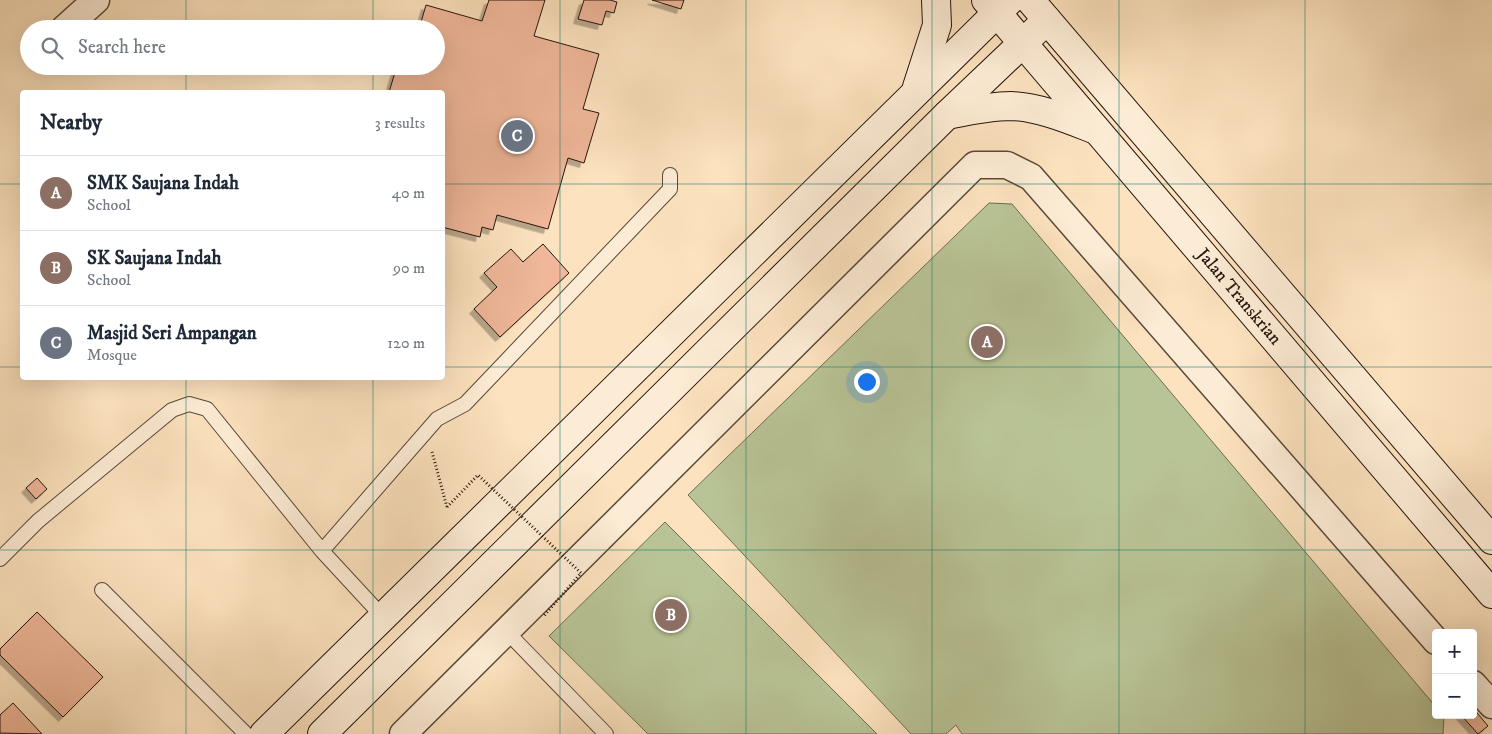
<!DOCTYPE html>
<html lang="en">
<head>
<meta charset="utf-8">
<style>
  body { margin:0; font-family:"IM FELL DW Pica",serif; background:#f6f6f7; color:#1f2937 }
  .controls { position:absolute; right:15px; bottom:15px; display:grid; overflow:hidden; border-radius:5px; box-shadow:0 5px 20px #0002 }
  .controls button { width:45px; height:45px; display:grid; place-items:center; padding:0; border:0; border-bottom:1px solid #e0e1e3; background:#fff; color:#1f2937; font:25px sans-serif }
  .you { position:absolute; left:866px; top:381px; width:18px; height:18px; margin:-12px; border:4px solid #fff; border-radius:50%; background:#1a73e8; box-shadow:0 0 0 8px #1a73e833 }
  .badge { display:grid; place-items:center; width:32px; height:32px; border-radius:50%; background:#8f2418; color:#fff; font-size:16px; font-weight:700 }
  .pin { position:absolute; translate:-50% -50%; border:2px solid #fff; box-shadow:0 1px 5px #0006 }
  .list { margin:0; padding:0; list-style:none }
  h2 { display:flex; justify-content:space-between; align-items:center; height:65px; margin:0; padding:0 20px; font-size:21px }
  h2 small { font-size:16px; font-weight:400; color:#747a83 }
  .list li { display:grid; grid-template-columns:32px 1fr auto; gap:15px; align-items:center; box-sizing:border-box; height:75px; padding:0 20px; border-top:1px solid #e0e1e3 }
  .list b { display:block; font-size:19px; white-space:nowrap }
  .list p { margin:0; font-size:16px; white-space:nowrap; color:#747a83 }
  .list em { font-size:16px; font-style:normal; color:#747a83 }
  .icon { flex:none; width:28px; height:28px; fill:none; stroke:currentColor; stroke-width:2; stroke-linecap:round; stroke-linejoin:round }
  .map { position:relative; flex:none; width:1492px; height:734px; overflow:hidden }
  .search { position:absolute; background:#fff; box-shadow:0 5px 20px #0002; left:20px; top:20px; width:425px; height:55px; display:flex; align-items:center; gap:12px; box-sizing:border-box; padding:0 18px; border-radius:28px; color:#747a83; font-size:19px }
  .panel { position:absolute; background:#fff; box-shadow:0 5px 20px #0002; left:20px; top:90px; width:425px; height:290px; border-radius:5px }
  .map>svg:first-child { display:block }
</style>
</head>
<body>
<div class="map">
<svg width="1492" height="734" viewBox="0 0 1492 734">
  <defs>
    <filter id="shadow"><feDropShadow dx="-4.5" dy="4.5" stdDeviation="0" flood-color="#0004"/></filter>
  </defs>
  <rect width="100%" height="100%" fill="#fce2be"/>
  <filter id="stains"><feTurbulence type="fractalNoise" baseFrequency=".004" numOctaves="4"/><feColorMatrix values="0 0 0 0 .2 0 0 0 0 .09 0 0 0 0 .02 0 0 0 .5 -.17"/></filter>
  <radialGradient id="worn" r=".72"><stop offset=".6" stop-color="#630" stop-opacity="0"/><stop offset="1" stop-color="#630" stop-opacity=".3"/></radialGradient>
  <path fill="#b9c496" stroke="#6e6c52" d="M989,203L1012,204L1436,707V715L1444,716L1443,734H962L956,725L946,734H911L688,495Z
    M665,522L877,734H648L549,636Z"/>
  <path fill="#f0b79a" stroke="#24140d" filter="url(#shadow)" d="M489,0H545L534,36L599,54L583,109L599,113L584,163L568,158L548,229L497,215L493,230L482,227L480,237L442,227V92H389L397,66H436V29H419L426,5L482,21Z
    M584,0H610L617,2L614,13L606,11L602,25L578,19Z
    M652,0H684L681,9Z
    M543,244L569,273L500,337L474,309L497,287L484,273L511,249L523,262Z
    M37,478L47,489L36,499L26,488Z
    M37,612L103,677L63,717L0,655V649Z
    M13,703L42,734L0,733V715Z
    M1473,708L1488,726L1478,734L1461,715H1473Z"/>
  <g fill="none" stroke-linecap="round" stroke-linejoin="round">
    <defs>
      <path id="service" d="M322,551L437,419L465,404L670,189V175
        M0,559L38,521L172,410L189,404L207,409L322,551L383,617
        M102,590L246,734
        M506,631L606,734"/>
      <path id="minor" d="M64,29L96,0
        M1473,684L1492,705
        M403,734L975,165H1007L1031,177L1436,641"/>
      <g id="secondary">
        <path id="s1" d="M986,0L1492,594"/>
        <path d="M1030,0L1492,540"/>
        <path d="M917,87L937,25L936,0"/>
        <path d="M947,115C967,111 990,106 1011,106C1040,107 1070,120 1096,130"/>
        <path d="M264,734L1010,0"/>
        <path d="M322,734L947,115L1047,20"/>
      </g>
    </defs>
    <use href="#service" stroke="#5a4839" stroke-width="16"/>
    <use href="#minor" stroke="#5a4839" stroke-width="29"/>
    <use href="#secondary" stroke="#24140d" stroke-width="30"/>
    <path stroke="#24140d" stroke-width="3" stroke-dasharray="1 2.5" stroke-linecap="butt" d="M432,452L447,507"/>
    <use href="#service" stroke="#fdecd5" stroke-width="14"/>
    <use href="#minor" stroke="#fdecd5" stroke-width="26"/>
    <use href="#secondary" stroke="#fdecd5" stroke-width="28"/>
    <path stroke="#24140d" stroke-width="3" stroke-dasharray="1 2.5" stroke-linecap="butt" d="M447,507L478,475L581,573L543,617"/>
  </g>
  <path fill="none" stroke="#0f766e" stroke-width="1" stroke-opacity="0.55" d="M186,0V29M373,0V29M560,0V734M746,0V734M932,0V734M1119,0V734M1305,0V734M186,66V92M373,66V92M0,184H22M442,184H1492M0,367H22M442,367H1492M186,378V734M373,378V734M0,550H1492"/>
  <g text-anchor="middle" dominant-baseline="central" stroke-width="5" stroke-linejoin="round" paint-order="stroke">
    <g font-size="18" fill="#24140d" stroke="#fdecd5">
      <text stroke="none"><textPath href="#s1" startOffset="390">Jalan Transkrian</textPath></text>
    </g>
  </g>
  <rect width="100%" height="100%" filter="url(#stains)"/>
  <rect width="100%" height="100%" fill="url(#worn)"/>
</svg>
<div class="controls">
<button>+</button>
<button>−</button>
</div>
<div class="you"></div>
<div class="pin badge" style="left:987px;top:342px;background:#8d6e63">A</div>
<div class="pin badge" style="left:671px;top:615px;background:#8d6e63">B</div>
<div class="pin badge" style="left:517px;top:136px;background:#6b7280">C</div>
<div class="search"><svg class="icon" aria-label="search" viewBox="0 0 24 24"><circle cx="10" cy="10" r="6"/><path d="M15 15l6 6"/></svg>Search here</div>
<section class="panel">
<h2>Nearby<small>3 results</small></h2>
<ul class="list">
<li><span class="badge" style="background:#8d6e63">A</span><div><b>SMK Saujana Indah</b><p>School</p></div><em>40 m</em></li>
<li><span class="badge" style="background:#8d6e63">B</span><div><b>SK Saujana Indah</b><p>School</p></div><em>90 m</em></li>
<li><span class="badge" style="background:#6b7280">C</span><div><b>Masjid Seri Ampangan</b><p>Mosque</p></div><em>120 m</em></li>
</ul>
</section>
</div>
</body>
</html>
